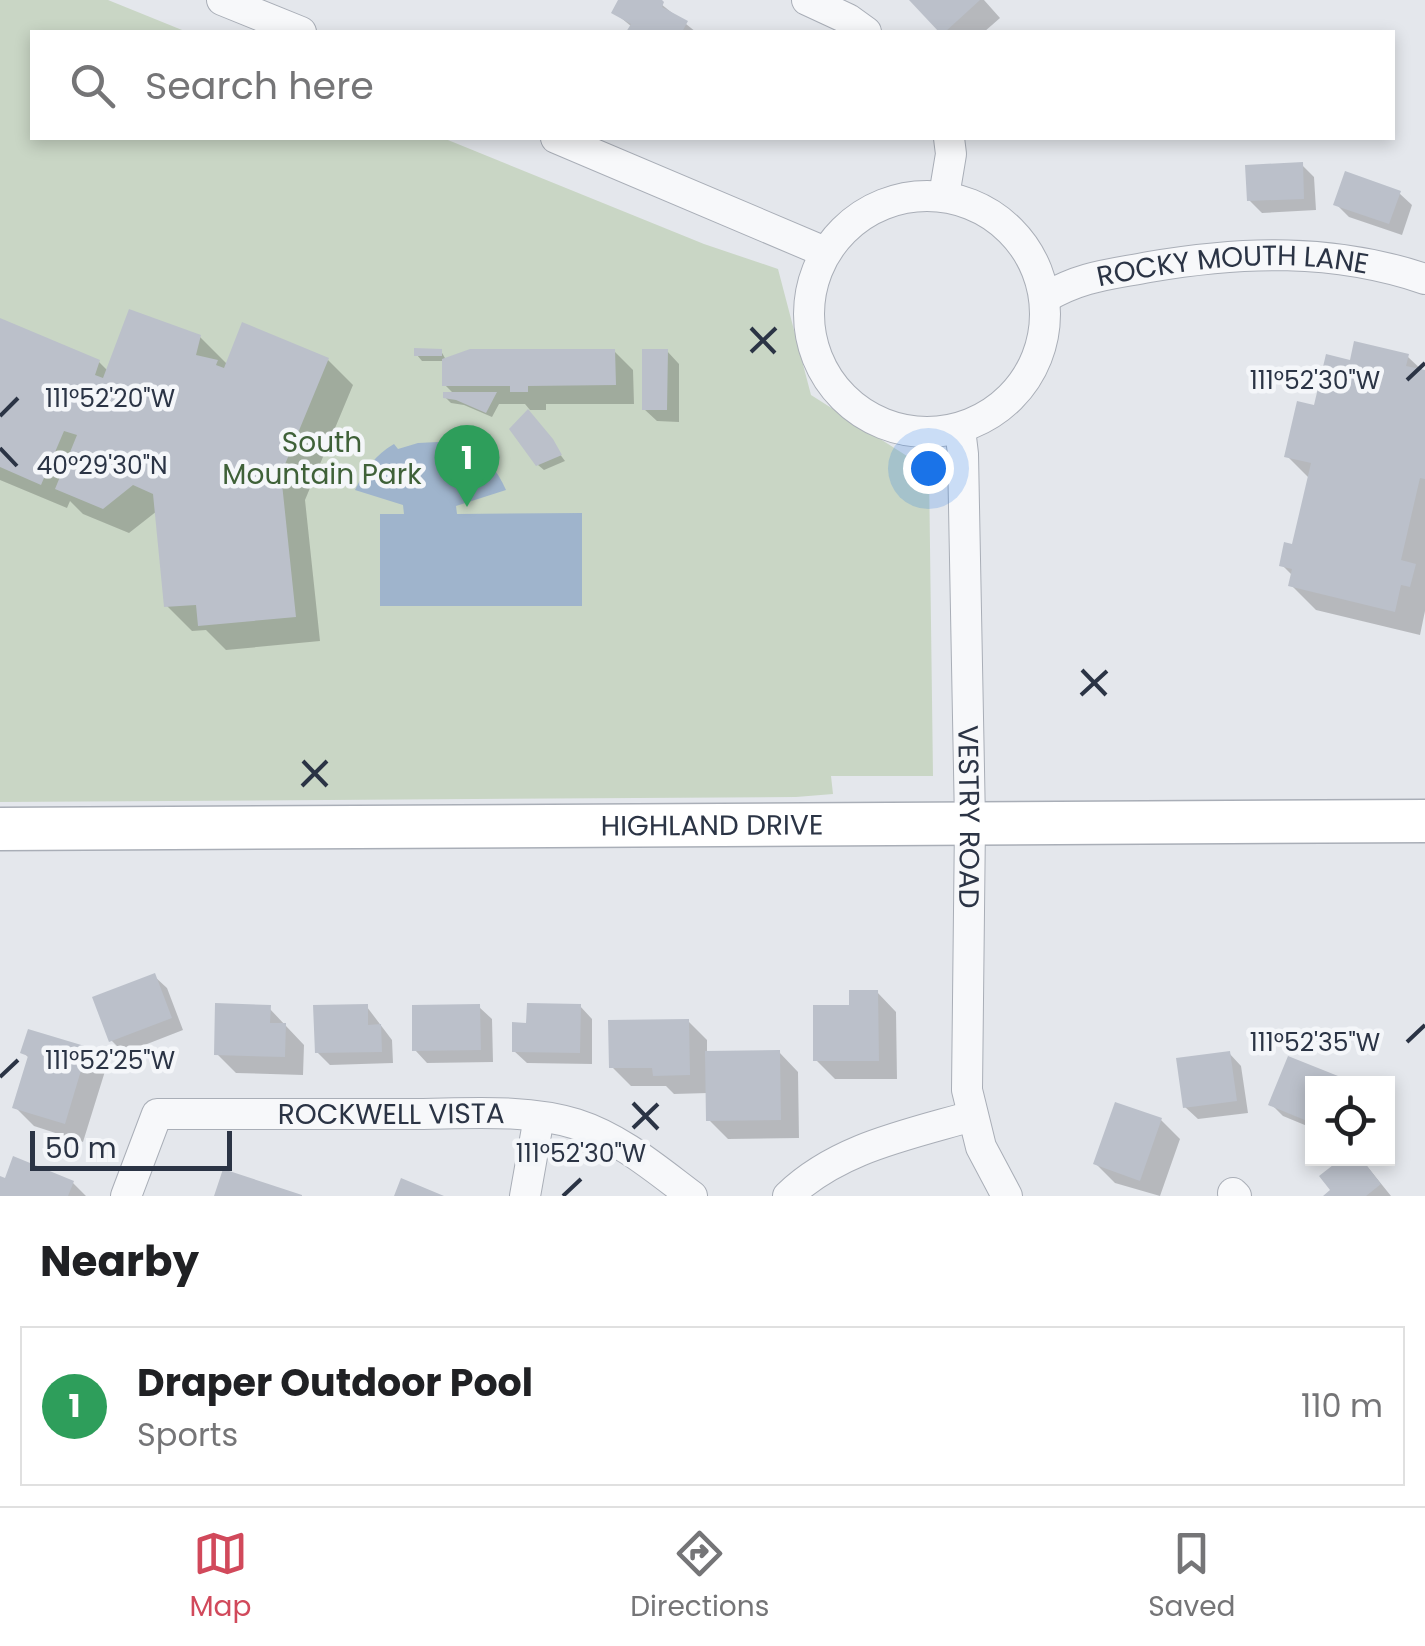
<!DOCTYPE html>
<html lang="en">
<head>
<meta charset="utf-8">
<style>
  body { margin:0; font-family:Poppins,sans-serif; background:#f2f2f2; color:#202124 }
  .controls { position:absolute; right:30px; bottom:30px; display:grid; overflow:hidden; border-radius:0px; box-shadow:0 5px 15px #0003 }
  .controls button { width:90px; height:90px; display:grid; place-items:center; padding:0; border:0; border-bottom:2px solid #e0e0e0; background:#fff; color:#202124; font:50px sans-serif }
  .scale { position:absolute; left:30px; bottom:25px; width:202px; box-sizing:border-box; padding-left:10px; border:5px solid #2b3445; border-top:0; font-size:28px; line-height:35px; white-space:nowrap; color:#2b3445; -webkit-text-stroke:8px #f4f6f9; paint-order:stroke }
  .you { position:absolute; left:928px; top:468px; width:35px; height:35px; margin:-25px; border:8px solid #fff; border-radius:50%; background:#1a73e8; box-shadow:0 0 0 15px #1a73e833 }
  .badge { display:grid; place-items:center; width:65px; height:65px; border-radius:50%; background:#d1495b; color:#fff; font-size:32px; font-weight:700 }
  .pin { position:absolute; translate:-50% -82px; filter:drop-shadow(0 2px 5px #0008) }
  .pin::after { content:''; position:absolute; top:52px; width:35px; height:30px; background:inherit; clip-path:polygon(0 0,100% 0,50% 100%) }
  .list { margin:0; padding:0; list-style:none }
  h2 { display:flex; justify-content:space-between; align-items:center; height:130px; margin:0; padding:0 40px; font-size:42px }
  h2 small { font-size:32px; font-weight:400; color:#757577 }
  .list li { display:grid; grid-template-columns:65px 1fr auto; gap:30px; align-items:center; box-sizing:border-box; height:160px; margin:0 20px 20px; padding:0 20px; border:2px solid #e0e0e0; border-radius:0px }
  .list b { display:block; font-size:38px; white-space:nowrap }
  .list p { margin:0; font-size:32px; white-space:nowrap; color:#757577 }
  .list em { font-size:32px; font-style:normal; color:#757577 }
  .icon { flex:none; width:55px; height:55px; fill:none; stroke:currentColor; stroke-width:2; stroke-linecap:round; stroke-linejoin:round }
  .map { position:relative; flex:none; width:1425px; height:1196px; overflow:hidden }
  .search { position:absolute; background:#fff; box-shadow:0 5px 15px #0003; left:30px; right:30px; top:30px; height:110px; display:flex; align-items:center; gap:25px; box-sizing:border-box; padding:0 35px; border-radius:0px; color:#757577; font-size:38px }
  .sheet { height:310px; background:#fff }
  nav { display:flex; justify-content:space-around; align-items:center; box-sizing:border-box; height:140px; border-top:2px solid #e0e0e0; background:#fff; font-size:28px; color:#757577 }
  nav a { display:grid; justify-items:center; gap:5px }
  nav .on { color:#d1495b }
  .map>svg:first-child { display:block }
</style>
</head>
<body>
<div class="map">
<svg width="1425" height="1196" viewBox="0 0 1425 1196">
  <rect width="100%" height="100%" fill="#e4e7ec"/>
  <path fill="#c9d6c5" d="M0,0H108L187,32H32V138H443L704,244L778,269L811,395L929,470L933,776H831L833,794L796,797L0,802Z"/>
  <path fill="#9fb4cc" d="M438,442L462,448L465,443C484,455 497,469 506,490L456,506L457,514L582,513V606H380V514H404L403,505L355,490C365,470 375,455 394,444L398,449L418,443Z"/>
  <path fill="#0003" d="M621,0H656L696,32H629L632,27L614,12Z
    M912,0H984L1000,18L984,32H942Z
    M1302,165L1314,177L1316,210L1262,213L1249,200Z
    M1399,193L1412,205L1402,235L1349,217L1336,204Z
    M0,321L99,362L108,371L200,337L228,365L328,360L353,385L305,500L320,641L226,650L206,630L192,631L167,606L157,511L129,533L83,514L70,501L67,508L0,480Z
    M441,351L446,360L614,351L633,370L634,404H546V410H530L525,404H499L492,417L464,405L451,403L445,397L455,395L445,385L444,361H422L417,355Z
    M667,351L679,364V422L657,421L644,409Z
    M1408,357L1425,373V611L1420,635L1316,610L1291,585L1293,576L1282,565L1293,547L1310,479L1287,456L1316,408L1352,363Z
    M533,418L565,461L544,470L538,465Z
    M154,976L167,988L183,1030L124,1053L111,1040Z
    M877,992L896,1012L897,1079H835L816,1060L852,1007Z
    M580,1006L592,1019V1064L527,1063L514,1051Z
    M367,1007L392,1040L393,1063L330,1065L317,1052Z
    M479,1007L492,1019L493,1062L427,1063L415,1050Z
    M269,1008L304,1045L303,1075L236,1073L217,1054Z
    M688,1021L707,1040V1054L779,1052L798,1072L799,1138L728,1139L709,1120L708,1093L674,1094L666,1086H631L612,1067Z
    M87,1049L106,1068L83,1142L34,1126L15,1107L30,1059L23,1052Z
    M1229,1053L1241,1066L1248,1113L1198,1119L1185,1107Z
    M1289,1059L1336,1078L1341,1084H1312V1128L1283,1116L1271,1104Z
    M1161,1120L1180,1139L1160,1196L1115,1183L1096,1164Z
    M1366,1165L1391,1196H1328Z
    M0,1178L73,1183L86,1196H0Z"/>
  <path fill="#bbc0ca" d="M618,0H662L664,2L662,7L688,21L682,32H626L631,24L611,13Z
    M909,0H980L945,32H939Z
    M1303,162L1304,199L1247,201L1245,165Z
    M1345,171L1401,191L1389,224L1333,205Z
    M129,309L201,335L196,355L218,360L216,365L224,368L242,322L329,358L281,474L296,617L198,626L196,605L164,607L153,494L133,485L103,509L55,489L77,435L64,431L41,485L0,467V318L100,360L95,375L103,378Z
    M1354,341L1409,354L1406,366L1425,370V479L1420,478L1401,560L1416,564L1410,587L1401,585L1395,612L1288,586L1292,569L1279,566L1284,542L1292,544L1311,463L1284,457L1297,401L1314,405L1326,354L1350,360Z
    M414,348L442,349V356H414Z
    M470,349H615L616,385L528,386V392H510V386H442V359Z
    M642,349H668L667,410H642Z
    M443,392H497L486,413L456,400L443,398Z
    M528,409L553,439L562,455L536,466L509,429Z
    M155,973L172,1018L109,1042L92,997Z
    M849,990H878L879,1061H813V1005H849Z
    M215,1003L271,1005L270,1023H286L285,1057L214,1055Z
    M527,1003L581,1004L580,1053L512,1052V1022L526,1023Z
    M368,1004V1025L381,1024L382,1052L315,1053L313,1005Z
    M480,1004L481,1050L412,1051V1005Z
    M689,1019L690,1075L653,1076L652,1068H609L608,1020Z
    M28,1029L88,1047L65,1124L12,1108L28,1056L20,1053Z
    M780,1050L781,1120L706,1121L705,1051Z
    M1230,1051L1237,1101L1183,1108L1176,1058Z
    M1288,1056L1338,1076L1335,1084H1312V1123L1268,1105Z
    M1115,1102L1162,1118L1140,1181L1093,1164Z
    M13,1156L74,1181L68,1196H0V1176L5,1178Z
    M1342,1158H1361L1381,1184L1366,1196H1323L1330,1190L1319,1176Z
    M223,1169L302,1195V1196H214Z
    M401,1178L444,1196H394Z"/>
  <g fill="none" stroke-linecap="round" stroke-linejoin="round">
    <defs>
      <g id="street">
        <path d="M222,0L301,32"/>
        <path d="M807,0L848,19L866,32"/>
        <path d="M556,138L825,252"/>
        <circle cx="927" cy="314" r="118"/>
        <path d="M944,196L951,154L949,138"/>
        <path id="s1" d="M1046,297C1083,276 1107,275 1149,267C1243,251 1333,248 1425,279"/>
        <path id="s2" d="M960,429L963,454L970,822L967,1090L981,1147L1007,1196"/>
        <path d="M1233,1193L1236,1196"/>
        <path id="s3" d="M126,1196L157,1114C241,1114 325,1114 409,1114C463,1114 524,1108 576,1124C620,1138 656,1169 692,1196"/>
        <path d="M525,1196L539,1117"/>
        <path d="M788,1196C838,1148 907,1135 972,1116"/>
      </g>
      <g id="secondary">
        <path id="s4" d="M0,829L1425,821"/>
      </g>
    </defs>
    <use href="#street" stroke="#a9aeb7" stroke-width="32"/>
    <use href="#secondary" stroke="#a9aeb7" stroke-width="45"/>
    <use href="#street" stroke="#f7f8fa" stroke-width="30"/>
    <use href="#secondary" stroke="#fff" stroke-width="42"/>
  </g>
  <path fill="none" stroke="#2b3445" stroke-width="4" d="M751,328L775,353M751,352L776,328M1407,380L1425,363M0,416L18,398M0,448L17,466M1082,670L1106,695M1081,695L1107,671M303,761L327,786M302,786L327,761M1407,1042L1425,1025M0,1077L18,1060M633,1103L658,1129M633,1128L658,1104M563,1196L581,1179"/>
  <g text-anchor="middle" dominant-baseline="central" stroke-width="9" stroke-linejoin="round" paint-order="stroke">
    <g font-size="28" fill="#2b3445" stroke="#f4f6f9">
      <text stroke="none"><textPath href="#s1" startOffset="192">ROCKY MOUTH LANE</textPath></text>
      <text stroke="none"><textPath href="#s2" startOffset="388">VESTRY ROAD</textPath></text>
      <text stroke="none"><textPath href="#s4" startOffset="712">HIGHLAND DRIVE</textPath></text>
      <text stroke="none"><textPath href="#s3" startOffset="322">ROCKWELL VISTA</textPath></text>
    </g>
    <g font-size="28" fill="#3f6138" stroke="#f4f6f9">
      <text x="322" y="442">South<tspan x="322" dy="32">Mountain Park</tspan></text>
    </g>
  </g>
  <g font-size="25" text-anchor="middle" fill="#2b3445" stroke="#f4f6f9" stroke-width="9" stroke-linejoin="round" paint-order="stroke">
    <text x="1315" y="389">111°52'30"W</text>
    <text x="110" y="407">111°52'20"W</text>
    <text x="102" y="474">40°29'30"N</text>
    <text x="1315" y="1051">111°52'35"W</text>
    <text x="110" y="1069">111°52'25"W</text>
    <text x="581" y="1162">111°52'30"W</text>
  </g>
</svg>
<div class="controls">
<button><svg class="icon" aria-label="locate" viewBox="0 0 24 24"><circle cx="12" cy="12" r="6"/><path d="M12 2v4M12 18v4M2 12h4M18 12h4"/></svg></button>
</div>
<div class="scale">50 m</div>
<div class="you"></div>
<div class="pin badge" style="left:467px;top:507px;background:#2e9e5b">1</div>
<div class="search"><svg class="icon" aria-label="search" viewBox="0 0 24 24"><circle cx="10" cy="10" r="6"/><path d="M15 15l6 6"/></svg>Search here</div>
</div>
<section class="sheet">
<h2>Nearby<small></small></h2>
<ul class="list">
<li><span class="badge" style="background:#2e9e5b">1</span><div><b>Draper Outdoor Pool</b><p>Sports</p></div><em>110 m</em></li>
</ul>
</section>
<nav>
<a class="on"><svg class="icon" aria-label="map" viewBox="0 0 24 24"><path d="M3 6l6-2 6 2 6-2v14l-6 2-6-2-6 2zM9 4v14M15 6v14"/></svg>Map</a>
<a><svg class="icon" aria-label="directions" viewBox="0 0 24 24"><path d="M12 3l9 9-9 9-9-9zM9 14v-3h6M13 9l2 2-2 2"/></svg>Directions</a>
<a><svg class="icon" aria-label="saved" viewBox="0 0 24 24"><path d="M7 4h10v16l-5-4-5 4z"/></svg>Saved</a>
</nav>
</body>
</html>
